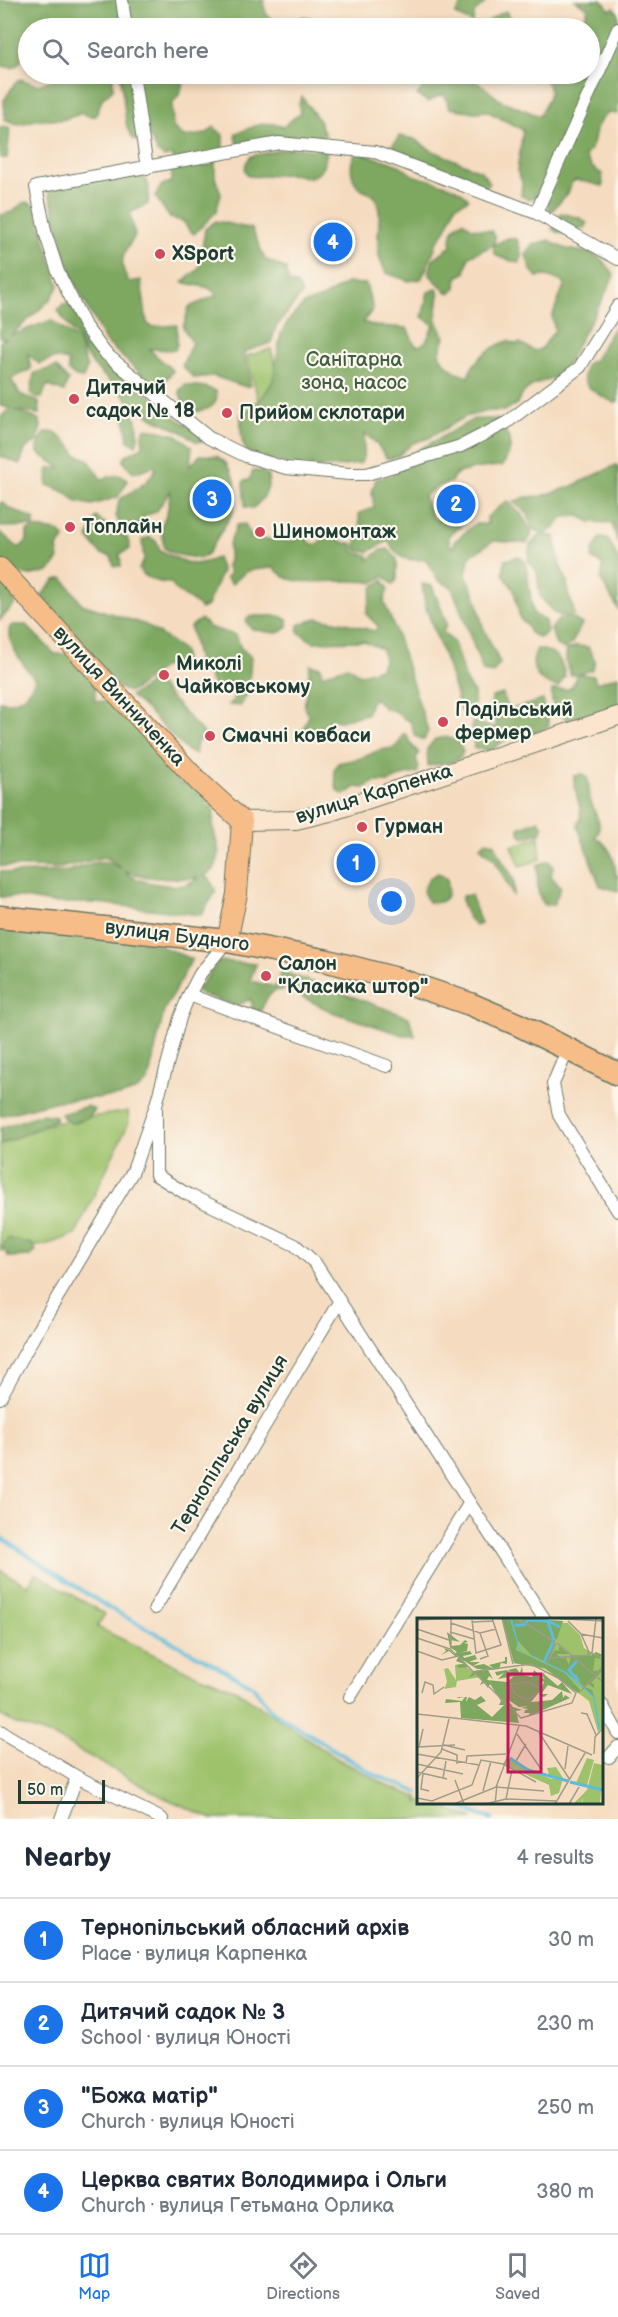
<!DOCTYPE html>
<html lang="en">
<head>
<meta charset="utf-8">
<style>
  body { margin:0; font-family:"Balsamiq Sans",sans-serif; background:#f2f2f3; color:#1f2937 }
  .scale { position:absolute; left:18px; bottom:15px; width:87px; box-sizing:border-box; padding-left:6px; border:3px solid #1f3d34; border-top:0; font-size:16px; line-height:21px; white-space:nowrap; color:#1f3d34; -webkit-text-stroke:4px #fbf7ec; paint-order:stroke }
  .you { position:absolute; left:392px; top:902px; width:21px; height:21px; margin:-15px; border:4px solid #fff; border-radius:50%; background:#1a73e8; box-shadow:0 0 0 9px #1a73e833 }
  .badge { display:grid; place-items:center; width:39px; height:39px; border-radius:50%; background:#1a73e8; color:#fff; font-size:20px; font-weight:700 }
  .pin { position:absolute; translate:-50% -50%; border:3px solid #fff; box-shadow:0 2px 6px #0006 }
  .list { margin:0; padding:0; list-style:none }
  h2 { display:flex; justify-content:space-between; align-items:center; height:78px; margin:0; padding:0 24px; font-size:26px }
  h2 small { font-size:20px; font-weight:400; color:#747a83 }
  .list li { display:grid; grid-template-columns:39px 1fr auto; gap:18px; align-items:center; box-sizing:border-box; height:84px; padding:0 24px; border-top:2px solid #e0e1e3 }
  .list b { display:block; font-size:22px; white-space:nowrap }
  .list p { margin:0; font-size:20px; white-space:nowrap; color:#747a83 }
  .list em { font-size:20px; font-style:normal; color:#747a83 }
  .icon { flex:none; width:33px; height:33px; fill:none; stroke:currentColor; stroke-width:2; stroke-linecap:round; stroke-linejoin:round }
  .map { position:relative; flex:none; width:618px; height:1819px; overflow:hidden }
  .search { position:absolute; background:#fff; box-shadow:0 3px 9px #0003; left:18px; right:18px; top:18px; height:66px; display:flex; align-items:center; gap:15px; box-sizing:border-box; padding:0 21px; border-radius:33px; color:#747a83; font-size:22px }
  .sheet { height:414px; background:#fff }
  nav { display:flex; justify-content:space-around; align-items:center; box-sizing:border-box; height:84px; border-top:2px solid #e0e1e3; background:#fff; font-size:16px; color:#747a83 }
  nav a { display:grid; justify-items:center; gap:3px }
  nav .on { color:#1a73e8 }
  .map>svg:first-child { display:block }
</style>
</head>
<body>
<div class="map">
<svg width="618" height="1819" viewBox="0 0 618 1819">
  <rect width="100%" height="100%" fill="#fbf7ec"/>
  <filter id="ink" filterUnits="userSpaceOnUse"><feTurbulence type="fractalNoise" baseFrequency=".0167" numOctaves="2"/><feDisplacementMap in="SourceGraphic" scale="12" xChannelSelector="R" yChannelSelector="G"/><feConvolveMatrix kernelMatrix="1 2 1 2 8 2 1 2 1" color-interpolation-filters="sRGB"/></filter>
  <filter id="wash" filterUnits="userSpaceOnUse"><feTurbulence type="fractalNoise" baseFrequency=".008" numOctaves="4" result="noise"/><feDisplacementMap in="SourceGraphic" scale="24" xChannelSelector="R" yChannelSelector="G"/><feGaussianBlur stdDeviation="1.35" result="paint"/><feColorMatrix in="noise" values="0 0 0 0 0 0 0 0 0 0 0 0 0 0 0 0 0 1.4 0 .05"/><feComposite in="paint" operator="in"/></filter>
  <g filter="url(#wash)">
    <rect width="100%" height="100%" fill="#f5dcc0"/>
    <path fill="#9ec26c" stroke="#5e8050" stroke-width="1.5" d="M271,349L287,404L261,411L247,356Z
      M539,837L541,859L520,866L512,846Z
      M128,1111L129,1122L75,1235L45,1245L0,1251V1142L54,1123Z
      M0,1570L28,1586L35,1573L105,1614L97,1627L181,1668L234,1689L338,1759L390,1787L418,1797V1802L433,1803L474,1819H212L163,1797L55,1737L14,1723L0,1715Z"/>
    <path fill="#7ea860" stroke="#4e724a" stroke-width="1.5" fill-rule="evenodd" d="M0,0H264C263,24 287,29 304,16L335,25L339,28H28V41L21,45V62L13,68L2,66L3,33L0,25Z
      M465,0H486L484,4L474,13L473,23L455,15Z
      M575,0H602L610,10L614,7L618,13V114L608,113C588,129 601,140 585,156L592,167L602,174L603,186L577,180L572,182L568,193L548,215V194L528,199L521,196L522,182L517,171L523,130L487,111L474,112L450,108L443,94L428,102L417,95L422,89L421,77L448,74H474L473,80L482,85L500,100L539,116C549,98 559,85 534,74H590V28H581L588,8Z
      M506,11L512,23L521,27L542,28H477C488,23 495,15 506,11Z
      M87,74H113V89L102,99L96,116H89L82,113C61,122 62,119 41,120C24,120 22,129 5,119L4,100C10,93 12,84 20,79L38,85L63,76Z
      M120,74H210L185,78L179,95L172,104L173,127L184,137L206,134L214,127L223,135V149L215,152V177L221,194L216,212L194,234L189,230L183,221L170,218L155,196L162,185L171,182L173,155L164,157L157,152L151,138L141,134L134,140L127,128Z
      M346,74H430L409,79L386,74L367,77L357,81Z
      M302,97L318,119L325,134L319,139L276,137L238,144L235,138L236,133C254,128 265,118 284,127C288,121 295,118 300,113L299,104Z
      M4,126L10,129L7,158H0V127Z
      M399,136L414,139L431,150L481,171L490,183L485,189L394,156L390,149Z
      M290,148L327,151C325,162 323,175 310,177C304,178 297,174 291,174C276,174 263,178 248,176L245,170L246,163L251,156Z
      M359,152C372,157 387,160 399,165C405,168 409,174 415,176C432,181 458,185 469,199L455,206C452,218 444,235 436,243C436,247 424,274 421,279L409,281L386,273C383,266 379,259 378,251C376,235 383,215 376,199C373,193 369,193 364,191C351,184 348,166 355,154Z
      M138,174C152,180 149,190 148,204L130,213L135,236C123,253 117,262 129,282L141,280L147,323L152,327L177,325V344L175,350L149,349L173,371L161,385L150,382L105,341L74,281L63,247L48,187Z
      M27,202L34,205L37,212L59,286L50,300L10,336L51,320L78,340L87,368L83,378L76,377L68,371V361L55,358L39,364L28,354L31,369L11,379L20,394L39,402L40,414L15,410L40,420L41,427L37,441L26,448L20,464L0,456L1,417L10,408L0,406V342L6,338H0V228L1,215L12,212L23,203Z
      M561,213L580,218L587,223L586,227C573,232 564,238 552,229Z
      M216,221L252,229L265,259L286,269L289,283L297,284L302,294L276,327L271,343L244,352C245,363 252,376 250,386L246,387L213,376L194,378L182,366L192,342L183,328L189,307L217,295L209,288L182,282L199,269L205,229Z
      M463,221L472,228L492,231L495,237L494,245L469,256L465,273L457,277L456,288L451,293L447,292L429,274L433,259L451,246C451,233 452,227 463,221Z
      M508,238L517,239L522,256L519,263L499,257L493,252L495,244Z
      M549,240C578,261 592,239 614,275C600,310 576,340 562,376C543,381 524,384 517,404L504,411H489L465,417L429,438L413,443L398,456L387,459L377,444L365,434C362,444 366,454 361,463C321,472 289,464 250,456C239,442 241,431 241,414L262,398L273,381L281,333L288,321L304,304L322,298L347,283L366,284L373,309L363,322L376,326L407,328L415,345L420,346L426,341L434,325L422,317L428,292L437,289L439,294L436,319L445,337L439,354C445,365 456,373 468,377C473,360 490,347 508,341L515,344L520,343L535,351L542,348L555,330L552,317L565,283L548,276L537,277L531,270L526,255L532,245Z
      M69,303L102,354L132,383L148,393L163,409L197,432L203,441L197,442L182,432L153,418L132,404L93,365L83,351L80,340L71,330L58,310L63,304Z
      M618,321V402L615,403C606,398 585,389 584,379C583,375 585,369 586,364L594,360Z
      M56,367L68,380L64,392L47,385L42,398H36L31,394L34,373Z
      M185,385L205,387L216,391C221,410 200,411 187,413L179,391Z
      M126,406H130C136,418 141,433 136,445L128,441L124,411Z
      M474,419H497C511,438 516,446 502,466C493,466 464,470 457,474C453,476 453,478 451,482L436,487L424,496L432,517L437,520L471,509L460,527L449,535V544L453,547L455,541L475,524H487V517L507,501L524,517L532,534L527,543L493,541L469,557L466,576L476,597L483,627L500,663L493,673L483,671L452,587L439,581L425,559C406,562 397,558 388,541L368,552L356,550L357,534L360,530L359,513L374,508L372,492L376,479L396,474L400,460Z
      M146,428L177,435L192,447L190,466L200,455L217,456L226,463L235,480L236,498L233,512L208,553L200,559L175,554L164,548L161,527L167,513L171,490L156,512L146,515L138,526L120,525L116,516L119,500L146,482L156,469L154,466L134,473L123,461L126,455L143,447L142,434Z
      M47,432H54L69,444L77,455L88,459L101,479L118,475L126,478L127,482L118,497L92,505L77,502L65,492L47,485L48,468H61L38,453C37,443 40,438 47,432Z
      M616,465L618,466V544L612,523L590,522L579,516L563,517L553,529L546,534L532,529L528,514L513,502L526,497L542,496L570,487Z
      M253,471H261L268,476C270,490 264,499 253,508L245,507L243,484L244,481L249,480Z
      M3,502L9,508L34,519V526L0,527V503Z
      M96,517L128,539L130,549L120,554L121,566H114L111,556L101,554L88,538Z
      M245,524L251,536L258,539L295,541L298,536H305L310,543L317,545L323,538L332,536L345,543H351L354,546L353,552L368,555V560L381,550L388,549L397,559V579L393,585L384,576L373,583C351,577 303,587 285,577C281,575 277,571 274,568C253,570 248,567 232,584L226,577L230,573L226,566L229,561V544L237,525Z
      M33,528L58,531L65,538L57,548L59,559L49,572C20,577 22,578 0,559V532L19,548L27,541V531Z
      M540,535L555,536L560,566L567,580L568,594L573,606L574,615L566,617L554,613L540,596L537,572L528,560L530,545Z
      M150,537L157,542L160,551C186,561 189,570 217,558L222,571L207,606L201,609C193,598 178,597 171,583C160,583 145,579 139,569L144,560L142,540Z
      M600,538L608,539L618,559V609L601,580L603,565L592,558L593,550Z
      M519,556L526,563L533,613L545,621L547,632L540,638L530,633L526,624L520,619L514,590L503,574L505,560Z
      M63,578L82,604L146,625L179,647L184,652V662L163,667L137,688L129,692L119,688L41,596L55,580Z
      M0,579L15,597V604L0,620Z
      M383,580L388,588L384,602L395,629L428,731L424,740L415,736L410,721L403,718L395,711L384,708L375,698L371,702L367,714L340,721L331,719L316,733L303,730L309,715L304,708L310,665L321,667L322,675L348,666L360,675L380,668L384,661L382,649L364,641L313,642L298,632L299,625L317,618L346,623L374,631L379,627L366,614L373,587Z
      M422,584L432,586L447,624L443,632L454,643L466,682L474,693V704L470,712L461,711L448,668L425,605Z
      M256,616H280L288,620C288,640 264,631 252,629L246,622L248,617Z
      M572,618L582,624L572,643L565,649L556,645L551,629L559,619Z
      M201,619L209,627L235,635L241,648L251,657L248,693L240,706L228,705L234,699L232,691L215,687L210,680V671L201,668C194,654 195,641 190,627Z
      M12,625H26L55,654H71L95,681V701L109,702V699L173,759L176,779L180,783L195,786L214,807C214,815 212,824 214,832C218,848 222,853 214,870L204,876L210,879L216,892L201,915L97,903H52L19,897H0V871L10,873L69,871L93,863L107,862L121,868L109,859L104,857L60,868L0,866V701C17,705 29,695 35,679C26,669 0,635 12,625ZM125,871C148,880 174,879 198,878C194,880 189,884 185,885C170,887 135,883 125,871Z
      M576,646L588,647L595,660L593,669L580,674L594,676L596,683L618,676V706C599,712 569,731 555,709C552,703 551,697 552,690L569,689L574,683L577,674L571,675C566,667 565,659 567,650Z
      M537,649C555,651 562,658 565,676L558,687C538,683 527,669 537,649Z
      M155,678L167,694L205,735L197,742L195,755L187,751L143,706L130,696L146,687Z
      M503,694L509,710L543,700L549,725L541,731L509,737L490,751L474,748L472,722C481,723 488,728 497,727L491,708L492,697Z
      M403,734H406L411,744L419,753L416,759L419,767L417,773L404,775L389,782H374L364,788L356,787L345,795L337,791L334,770L338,763L362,758L379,750L394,748L400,742Z
      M446,737L458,741L463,751L461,757L453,762L428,766L427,749L435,739Z
      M583,774L588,779L590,799L599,823V831L595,837C609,844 615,859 616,875L618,876V891L600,886L577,825C587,813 572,791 574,776Z
      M539,820L543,827L541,833L524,838L519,833V828Z
      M486,841L494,843C498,849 500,856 503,862C512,876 517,877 513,895L495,860L480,847Z
      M549,861L553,867L551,876L561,888L553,905H545C534,893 539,880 537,865Z
      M438,873L447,878C450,895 447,905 428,902L423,891L429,878Z
      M471,895L481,924L475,926C468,917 461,908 462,896Z
      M16,925L153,943L192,959L164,1011L148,1081L137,1090L120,1096L57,1101L0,1116V930Z
      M219,961L256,964L250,981L276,987L281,971L409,1017L415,1036L403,1035L332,1012L287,989L274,991L267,998L260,1012L253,1013L251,999L236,1006L198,993V988Z
      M87,1106L95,1110C90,1118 82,1120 72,1123L64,1119L61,1114Z
      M41,1114L56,1116L55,1120L0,1145V1128Z
      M7,1238L32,1244L36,1251L31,1256L9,1257L2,1247Z"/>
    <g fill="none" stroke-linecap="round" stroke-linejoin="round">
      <path stroke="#5cbcda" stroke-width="4" d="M0,1537L109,1608L252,1685L272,1711L373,1774L418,1792
        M445,1802L492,1819"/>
    </g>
  </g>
  <g filter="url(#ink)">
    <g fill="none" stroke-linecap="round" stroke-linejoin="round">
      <defs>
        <path id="street" d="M122,0L126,28
          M133,74L147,168
          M536,213L618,29
          M618,259L536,213L375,152L279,143L36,187L46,235L58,272L85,326L106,354L209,438L246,456L286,468L349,474H367L461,446L506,423L580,367L618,306
          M189,995L387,1066
          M568,1049L553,1084L559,1115L618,1211
          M156,1105V1175L185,1193L295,1245L315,1263L545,1620
          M0,1398L33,1338L133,1171L156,1105L180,1018L189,995L200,974L227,941
          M155,1608L339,1302
          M350,1697L469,1504
          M602,1705L618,1733
          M0,1731L77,1777L162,1819
          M609,1757L618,1747
          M61,1819L77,1777"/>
        <path id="secondary" d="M242,821L296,820L330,812L618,716"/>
        <path id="primary" d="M0,568L198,781L242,821L237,894L227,941"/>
        <path id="highway" d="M0,917L227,941L328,961L397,979L470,1004L519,1025L618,1074"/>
      </defs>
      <use href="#street" stroke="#6a7565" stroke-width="14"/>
      <use href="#secondary" stroke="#6a7565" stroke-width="20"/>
      <use href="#primary" stroke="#6a7565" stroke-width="22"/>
      <use href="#highway" stroke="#6a7565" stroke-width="25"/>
      <use href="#street" stroke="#fff" stroke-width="12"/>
      <use href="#secondary" stroke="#fce5cf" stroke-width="18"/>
      <use href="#primary" stroke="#f7bd88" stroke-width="20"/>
      <use href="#highway" stroke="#f7bd88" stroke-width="22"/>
    </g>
  </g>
  <g fill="#d1495b" stroke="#fbf7ec" stroke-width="2">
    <circle cx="160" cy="254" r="6"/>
    <circle cx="74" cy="399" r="6"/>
    <circle cx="227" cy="413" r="6"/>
    <circle cx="70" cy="527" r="6"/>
    <circle cx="260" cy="532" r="6"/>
    <circle cx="164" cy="675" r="6"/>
    <circle cx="443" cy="722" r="6"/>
    <circle cx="210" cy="736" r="6"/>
    <circle cx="362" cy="827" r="6"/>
    <circle cx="266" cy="976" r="6"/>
  </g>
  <g text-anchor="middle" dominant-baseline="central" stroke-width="4.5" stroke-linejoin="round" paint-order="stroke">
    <g font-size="20" font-weight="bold" fill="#1f3d34" stroke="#fbf7ec" text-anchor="start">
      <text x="172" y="254">XSport</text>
      <text x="86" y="388">Дитячий<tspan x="86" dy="23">садок № 18</tspan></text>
      <text x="239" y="413">Прийом склотари</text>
      <text x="82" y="527">Топлайн</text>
      <text x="272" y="532">Шиномонтаж</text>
      <text x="176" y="664">Миколі<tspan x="176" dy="23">Чайковському</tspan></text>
      <text x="455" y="710">Подільський<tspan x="455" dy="23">фермер</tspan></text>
      <text x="222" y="736">Смачні ковбаси</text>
      <text x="374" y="827">Гурман</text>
      <text x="278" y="964">Салон<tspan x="278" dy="23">"Класика штор"</tspan></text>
    </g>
    <g font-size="20" fill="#3f5e42" stroke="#fbf7ec">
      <text x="354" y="360">Санітарна<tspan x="354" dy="23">зона, насос</tspan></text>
    </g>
    <g font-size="20" fill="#1f3d34" stroke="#fbf7ec">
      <text transform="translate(119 696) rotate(47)">вулиця Винниченка</text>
      <text transform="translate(374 794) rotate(-17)">вулиця Карпенка</text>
      <text transform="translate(177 936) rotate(7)">вулиця Будного</text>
      <text transform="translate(230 1445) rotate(-59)">Тернопільська вулиця</text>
    </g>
  </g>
  <g transform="translate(417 1618)">
    <rect width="186" height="186" fill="#f5dcc0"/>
    <path d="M86,0L151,5L163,17L167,30L186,41V109L181,114L172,83L128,51L97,45ZM45,46L64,59L40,63L39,69L27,71L30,64L27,51L31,50L39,62L38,47ZM90,140L134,161H139L133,160L130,150L139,149L146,160L142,175L134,178L132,167L86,146ZM170,140L177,142L170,167L159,165ZM177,145L186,147L183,186H165L166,179L164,186H156L170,172Z" fill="#9ec26c"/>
    <path d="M85,0H93L98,18L95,0L105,4L104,0L146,3L140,21L131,20L138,25L131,43L138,32L142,33V28L152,36H139L146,41L148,38L152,47L154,37L172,38L169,32L174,38L179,34L186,37L182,39L185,41L178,40L176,53L186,52L174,65L177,66V70L171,66L168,69L175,72L178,80L163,65L159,56L158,61L149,54L114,37L101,23L99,32L148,55L164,73L161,75L128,50L97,45ZM30,14L43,24L34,22V28L43,27L48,22L51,24L47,25L51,26L50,33L41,35L53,33L55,36L46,38L47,40L58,37L60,41L52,44H63L56,48L67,46L77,51L72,47L88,43V39H90V46L84,45L82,51L71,52L76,61L72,58L70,62L90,64L97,58L81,61L87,55L80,58L78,54L90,52L95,56L91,52L99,50L103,55L105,48L106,57L115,59L117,52L128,62L125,57L128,53L127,56L141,68L145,64L155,76L131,67L124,76H131L127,79L122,77L127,64L124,62V72L114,84L135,82L145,73L146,80L148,77L153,80L110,99L113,95H107L108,92L112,91L104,90L111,88L102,89L90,81L96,89L105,92L99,93L102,105L44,100L43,84L28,85L29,81L45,83L48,79L41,80L40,79H50L49,84L52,79L58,82L64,78L69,83L60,87L75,99L87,87H82L84,83L73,66L71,70L67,65L63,67L65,63L58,55L57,58L52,59L57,53L68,51H60L46,42L52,49L42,50L39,47L47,46L39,43L42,38H38L32,33L24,37L29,33L27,30L33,32L37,36L40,34L33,29Z" fill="#7ea860"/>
    <path d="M93,0H95L103,32L149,54L177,78L183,108L182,113L176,79L148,55L102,32Z" fill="#5cbcda"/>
    <path fill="none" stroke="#5cbcda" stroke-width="3" d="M98,7H107L111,2L131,3L143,9M160,43L152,52L162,63M127,44L137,22L131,4M93,140L111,152L151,163M153,164L186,172"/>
    <path fill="none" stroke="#9f9c88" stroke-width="1.5" d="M34,0V32L104,100M85,0L96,46M100,0L138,24M128,0L186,3M0,2L43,0M55,2L59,35L84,27L75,0M151,3L164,16L172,34L186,40M56,4L76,3M34,5L63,15L79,11M0,11L32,22M33,14L57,21M164,16L186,20M0,20L33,31M140,25L186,64M0,33L25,42L41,38M175,35L179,1M133,40L174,37M63,41L71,38L63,15M129,48L139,25M60,53L114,46L141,60L159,75L155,85L104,100M111,64L125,71L111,82L99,77L93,66ZM164,73L186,48M5,75L8,64L16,67L17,76L27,69M164,95L170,96L179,117M0,96L109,108L175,137M121,113L153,162M100,116L124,151M27,127L48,132M0,129L38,127M2,129L6,111M25,131L40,137V146M0,136L62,147M177,136L178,119L186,110M29,143L26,160L30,161M99,143L109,126M49,145L50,138L89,136M0,146L46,156M148,151L151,128M0,154L26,160M6,156L4,171L12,173M0,160L24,134L32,101M38,162L47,186M79,169L102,108M66,173L74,143M0,180L15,183L55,167L64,142L86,146L119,164M89,181L95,152M37,186L79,169L127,173M68,186L89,181L139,183M78,186L80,167M138,186L168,135M152,186L162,169"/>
    <path fill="#c2185b" fill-opacity="0.15" stroke="#c2185b" stroke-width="3" d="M91,56H124V154H91Z"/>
    <rect width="186" height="186" fill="none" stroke="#1f3d34" stroke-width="3"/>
  </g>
</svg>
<div class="scale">50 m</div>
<div class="you"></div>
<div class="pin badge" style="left:356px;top:863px">1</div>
<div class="pin badge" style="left:456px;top:504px">2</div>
<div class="pin badge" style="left:212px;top:499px">3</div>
<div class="pin badge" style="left:333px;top:242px">4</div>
<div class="search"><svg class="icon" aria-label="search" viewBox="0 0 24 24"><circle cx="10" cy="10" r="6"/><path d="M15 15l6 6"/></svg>Search here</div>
</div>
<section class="sheet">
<h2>Nearby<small>4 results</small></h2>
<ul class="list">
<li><span class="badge">1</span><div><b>Тернопільський обласний архів</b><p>Place · вулиця Карпенка</p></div><em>30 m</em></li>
<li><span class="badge">2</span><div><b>Дитячий садок № 3</b><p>School · вулиця Юності</p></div><em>230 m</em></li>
<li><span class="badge">3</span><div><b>&quot;Божа матір&quot;</b><p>Church · вулиця Юності</p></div><em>250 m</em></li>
<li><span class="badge">4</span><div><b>Церква святих Володимира і Ольги</b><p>Church · вулиця Гетьмана Орлика</p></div><em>380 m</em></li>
</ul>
</section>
<nav>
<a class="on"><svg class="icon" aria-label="map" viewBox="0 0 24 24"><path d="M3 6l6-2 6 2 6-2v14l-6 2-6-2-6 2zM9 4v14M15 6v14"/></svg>Map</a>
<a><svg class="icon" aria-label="directions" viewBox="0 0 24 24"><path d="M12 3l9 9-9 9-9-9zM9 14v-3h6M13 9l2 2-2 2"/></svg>Directions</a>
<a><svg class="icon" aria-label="saved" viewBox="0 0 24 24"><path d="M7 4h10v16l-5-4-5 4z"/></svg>Saved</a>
</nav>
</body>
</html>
